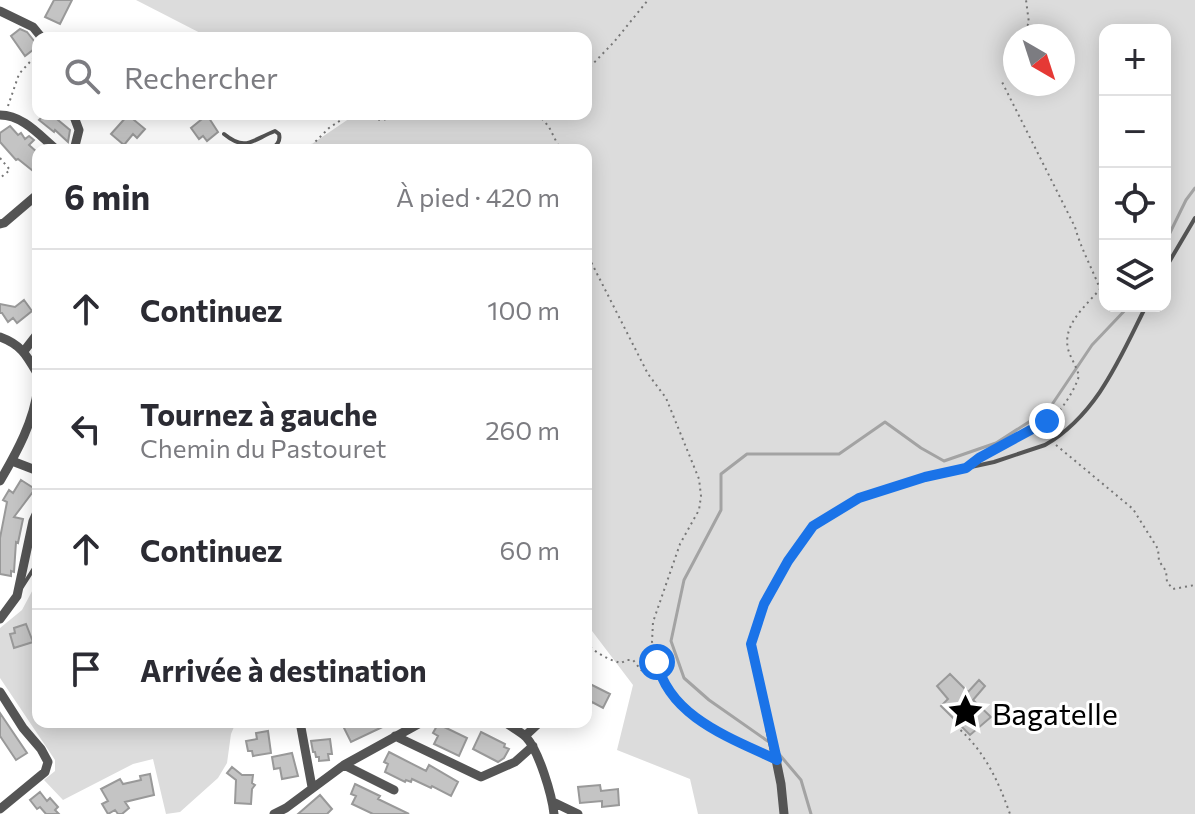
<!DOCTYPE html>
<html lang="fr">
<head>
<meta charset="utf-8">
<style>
  body { margin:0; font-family:Commissioner,sans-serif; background:#f2f2f3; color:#2b2b33 }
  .controls { position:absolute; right:24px; top:24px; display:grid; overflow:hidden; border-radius:16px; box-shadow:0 4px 20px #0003 }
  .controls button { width:72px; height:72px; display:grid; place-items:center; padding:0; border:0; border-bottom:2px solid #e1e1e2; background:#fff; color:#2b2b33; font:40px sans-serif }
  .compass { position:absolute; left:1003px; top:24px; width:72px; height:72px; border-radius:50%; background:#fff; box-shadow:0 4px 20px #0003; rotate:141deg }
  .stop { position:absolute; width:24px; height:24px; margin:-18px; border:6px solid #1a73e8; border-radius:50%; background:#fff }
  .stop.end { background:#1a73e8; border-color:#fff; box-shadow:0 2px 8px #0008 }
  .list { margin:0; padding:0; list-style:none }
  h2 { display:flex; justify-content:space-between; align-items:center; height:104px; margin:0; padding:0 32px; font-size:34px }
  h2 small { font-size:26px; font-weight:400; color:#7c7c81 }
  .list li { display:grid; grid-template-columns:52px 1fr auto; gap:24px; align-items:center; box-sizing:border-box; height:120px; padding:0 32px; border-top:2px solid #e1e1e2 }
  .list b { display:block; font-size:30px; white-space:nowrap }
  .list p { margin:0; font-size:26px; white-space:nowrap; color:#7c7c81 }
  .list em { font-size:26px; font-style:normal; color:#7c7c81 }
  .icon { flex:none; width:44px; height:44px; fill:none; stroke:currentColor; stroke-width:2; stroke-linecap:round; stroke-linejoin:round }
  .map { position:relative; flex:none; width:1195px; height:814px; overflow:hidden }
  .search { position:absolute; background:#fff; box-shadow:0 4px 20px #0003; left:32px; top:32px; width:560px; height:88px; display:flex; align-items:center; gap:20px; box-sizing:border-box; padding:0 28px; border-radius:16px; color:#7c7c81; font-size:30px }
  .panel { position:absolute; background:#fff; box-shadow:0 4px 20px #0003; left:32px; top:144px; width:560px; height:584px; border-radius:16px }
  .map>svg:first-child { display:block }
</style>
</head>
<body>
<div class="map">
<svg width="1195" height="814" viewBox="0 0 1195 814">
  <rect width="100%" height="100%" fill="#fff"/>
  <path fill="#dcdcdc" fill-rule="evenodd" d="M136,0H1195V814H698L690,779L617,750L633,685L586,623V150H303L356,114H586V38H210ZM1105,30H1165V306H1105ZM1015,36H1063V84H1015Z
    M38,580V722H236L231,734L227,763L218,778L180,812L166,814L153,759L133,764L63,800L44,780L55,771V760L0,678V628L22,610Z"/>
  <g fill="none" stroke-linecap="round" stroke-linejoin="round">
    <path stroke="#a3a3a3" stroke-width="3" d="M1165,243L1186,200L1195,188
      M769,742L709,700L684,678L671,641L684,580L721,510V474L747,454H839L885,422L921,448L944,461L996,443L1049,409L1092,345L1129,306
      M779,754L801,780L811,814"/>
  </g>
  <path fill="#c4c4c4" stroke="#999" stroke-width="2" d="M54,0H72L60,24L45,17Z
    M20,29L27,32L38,46L25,56L11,36Z
    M45,114H62L58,120L70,130L68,142L55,130L54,132L39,120Z
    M128,115L145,129L137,138L133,134L124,145L111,134Z
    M207,115L218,132L207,141L203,136L199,139L191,128Z
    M10,126L18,135L21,133L25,139L29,136L34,140L29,145L38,153V175L18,159L16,160L0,142V133Z
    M24,300L32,311L17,323L13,318L8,322L2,313H0V304L15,307Z
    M21,480L35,489L14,517L23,519L18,543L16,542L14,572L11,571V576L0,574V538L7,502L3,500L9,490L13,493Z
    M26,624L33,642L14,648L10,634L15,633L14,628Z
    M950,674L968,692L979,680L985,686L973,700L991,717L970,735L941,706L948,699L937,686Z
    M586,682L610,694L603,708L592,702L586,717Z
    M0,713L27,753L16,760L0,736Z
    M341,722H393L351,742Z
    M438,724L467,738L459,756L434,744L438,736L433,733Z
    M268,731L271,753L253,756L252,751H248L246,741L257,739L256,733Z
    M481,732L505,744L504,747L509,749L504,758L498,762L473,749Z
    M330,739L332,754H328L329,760L319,761V757H316L315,752H313L311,741Z
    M389,752L426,771L429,765L458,782L451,796L432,786L431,788L412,779L411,782L406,780L405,782L385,772L388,764L384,762Z
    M292,753L298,776L282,779L280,768L274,769L272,757Z
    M232,767L242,775H253L252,783L255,785L252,789L251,804L235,803L236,780L227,773Z
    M150,774L154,795L125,802L129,808L122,814H118L115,810L108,814L102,804L108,801L101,789L120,779L123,784L141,780L140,776Z
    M355,784L380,796L378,799L409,814H373L352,804L356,796L351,794Z
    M600,785L601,791L618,789L619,805L602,807V801L580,803L578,787Z
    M40,792L47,801L50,798L58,807L55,810L59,814H46L40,807L37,809L30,800Z
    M320,795L332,809L327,814H298Z"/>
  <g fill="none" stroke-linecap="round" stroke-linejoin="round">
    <path stroke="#777" stroke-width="2" stroke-dasharray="2 4" stroke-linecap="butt" d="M1021,36L1029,23L1026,0
      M586,71L614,42L648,0
      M8,106L19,74L38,53
      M538,114L549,127L559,147L563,150
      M307,150L329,128L347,116L383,120L402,114
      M0,158L10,170L0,178
      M586,252L648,374L666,398L699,479L701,496L699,510L680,544L653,622L652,642L660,678L682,707L701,722L765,754
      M1056,445L1133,509L1158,549L1159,561L1166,571L1167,582L1173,589L1195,585
      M983,456C1004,445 1045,428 1060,410C1068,400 1075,388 1079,376C1077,368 1072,360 1069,352C1060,326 1086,306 1100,289C1092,268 1081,249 1075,227L1001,80
      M586,643C594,652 609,660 621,663L627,660H633L641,670L659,677
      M956,726C984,750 998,780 1010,814"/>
    <path stroke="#555" stroke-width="4" d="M224,134C246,152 252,140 275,131L279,134C281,142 276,146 270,150
      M1165,269L1195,218
      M22,587L38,562
      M769,727L751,644L764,604L788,561L813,526L859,498L925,477L994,462L1045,445C1097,415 1120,358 1146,306"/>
    <path stroke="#555" stroke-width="9" d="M0,11L33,27L42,38
      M73,114L79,130L74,150
      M0,115C23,115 40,136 57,150
      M0,224L4,223L38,194
      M0,337C22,345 27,356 38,375
      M24,351L38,333
      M12,461L38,471
      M0,481C17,452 34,421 38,387
      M0,619L17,596L33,521L38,510
      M0,692L23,728L41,749L48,762L45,772L0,809
      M300,722L312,787
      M505,722C511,727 520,731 526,737C539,751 552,795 554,814
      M770,730L781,784L784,814
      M395,736L481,777L515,762L533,746
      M525,736L540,722
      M344,765L394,790
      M553,802L578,814
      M274,814L286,808L344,765L422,722"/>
  </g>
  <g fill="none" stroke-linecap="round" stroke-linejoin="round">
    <path stroke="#1a73e8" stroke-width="10" d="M657,662C669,717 731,738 777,760L751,644L764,604L788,561L813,526L859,498L925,477L966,468L979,458L1047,421"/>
  </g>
  <defs>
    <symbol id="sight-bare" viewBox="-9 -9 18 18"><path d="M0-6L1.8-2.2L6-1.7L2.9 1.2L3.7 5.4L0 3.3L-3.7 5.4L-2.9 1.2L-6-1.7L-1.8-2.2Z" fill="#000" stroke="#fff" stroke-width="2.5" paint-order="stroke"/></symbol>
  </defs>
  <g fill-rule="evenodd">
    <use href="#sight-bare" x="940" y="686" width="51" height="51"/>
  </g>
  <g text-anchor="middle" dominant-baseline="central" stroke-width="6" stroke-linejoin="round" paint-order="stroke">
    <g font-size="30" fill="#000" stroke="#fff" text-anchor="start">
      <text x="992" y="712">Bagatelle</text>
    </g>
  </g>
</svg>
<div class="controls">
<button>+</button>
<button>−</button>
<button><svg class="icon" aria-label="locate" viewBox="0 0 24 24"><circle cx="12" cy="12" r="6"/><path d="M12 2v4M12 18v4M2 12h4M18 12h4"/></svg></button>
<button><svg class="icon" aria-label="layers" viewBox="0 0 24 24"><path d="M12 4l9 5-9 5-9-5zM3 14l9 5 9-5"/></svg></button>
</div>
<svg class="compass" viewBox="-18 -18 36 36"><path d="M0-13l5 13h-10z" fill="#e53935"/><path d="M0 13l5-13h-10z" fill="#7c7c81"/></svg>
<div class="stop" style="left:657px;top:662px"></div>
<div class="stop end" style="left:1047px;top:421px"></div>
<div class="search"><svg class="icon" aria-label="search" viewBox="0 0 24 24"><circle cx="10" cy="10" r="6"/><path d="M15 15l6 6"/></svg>Rechercher</div>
<section class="panel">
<h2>6 min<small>À pied · 420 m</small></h2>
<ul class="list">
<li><svg class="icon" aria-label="ahead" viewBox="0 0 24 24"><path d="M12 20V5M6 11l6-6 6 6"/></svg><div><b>Continuez</b></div><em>100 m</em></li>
<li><svg class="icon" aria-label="left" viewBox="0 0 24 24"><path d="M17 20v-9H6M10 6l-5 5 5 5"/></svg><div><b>Tournez à gauche</b><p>Chemin du Pastouret</p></div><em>260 m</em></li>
<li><svg class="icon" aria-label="ahead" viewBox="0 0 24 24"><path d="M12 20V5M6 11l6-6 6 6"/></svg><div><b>Continuez</b></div><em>60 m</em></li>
<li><svg class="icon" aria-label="arrive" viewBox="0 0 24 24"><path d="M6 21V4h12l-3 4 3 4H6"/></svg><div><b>Arrivée à destination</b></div></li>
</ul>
</section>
</div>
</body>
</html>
